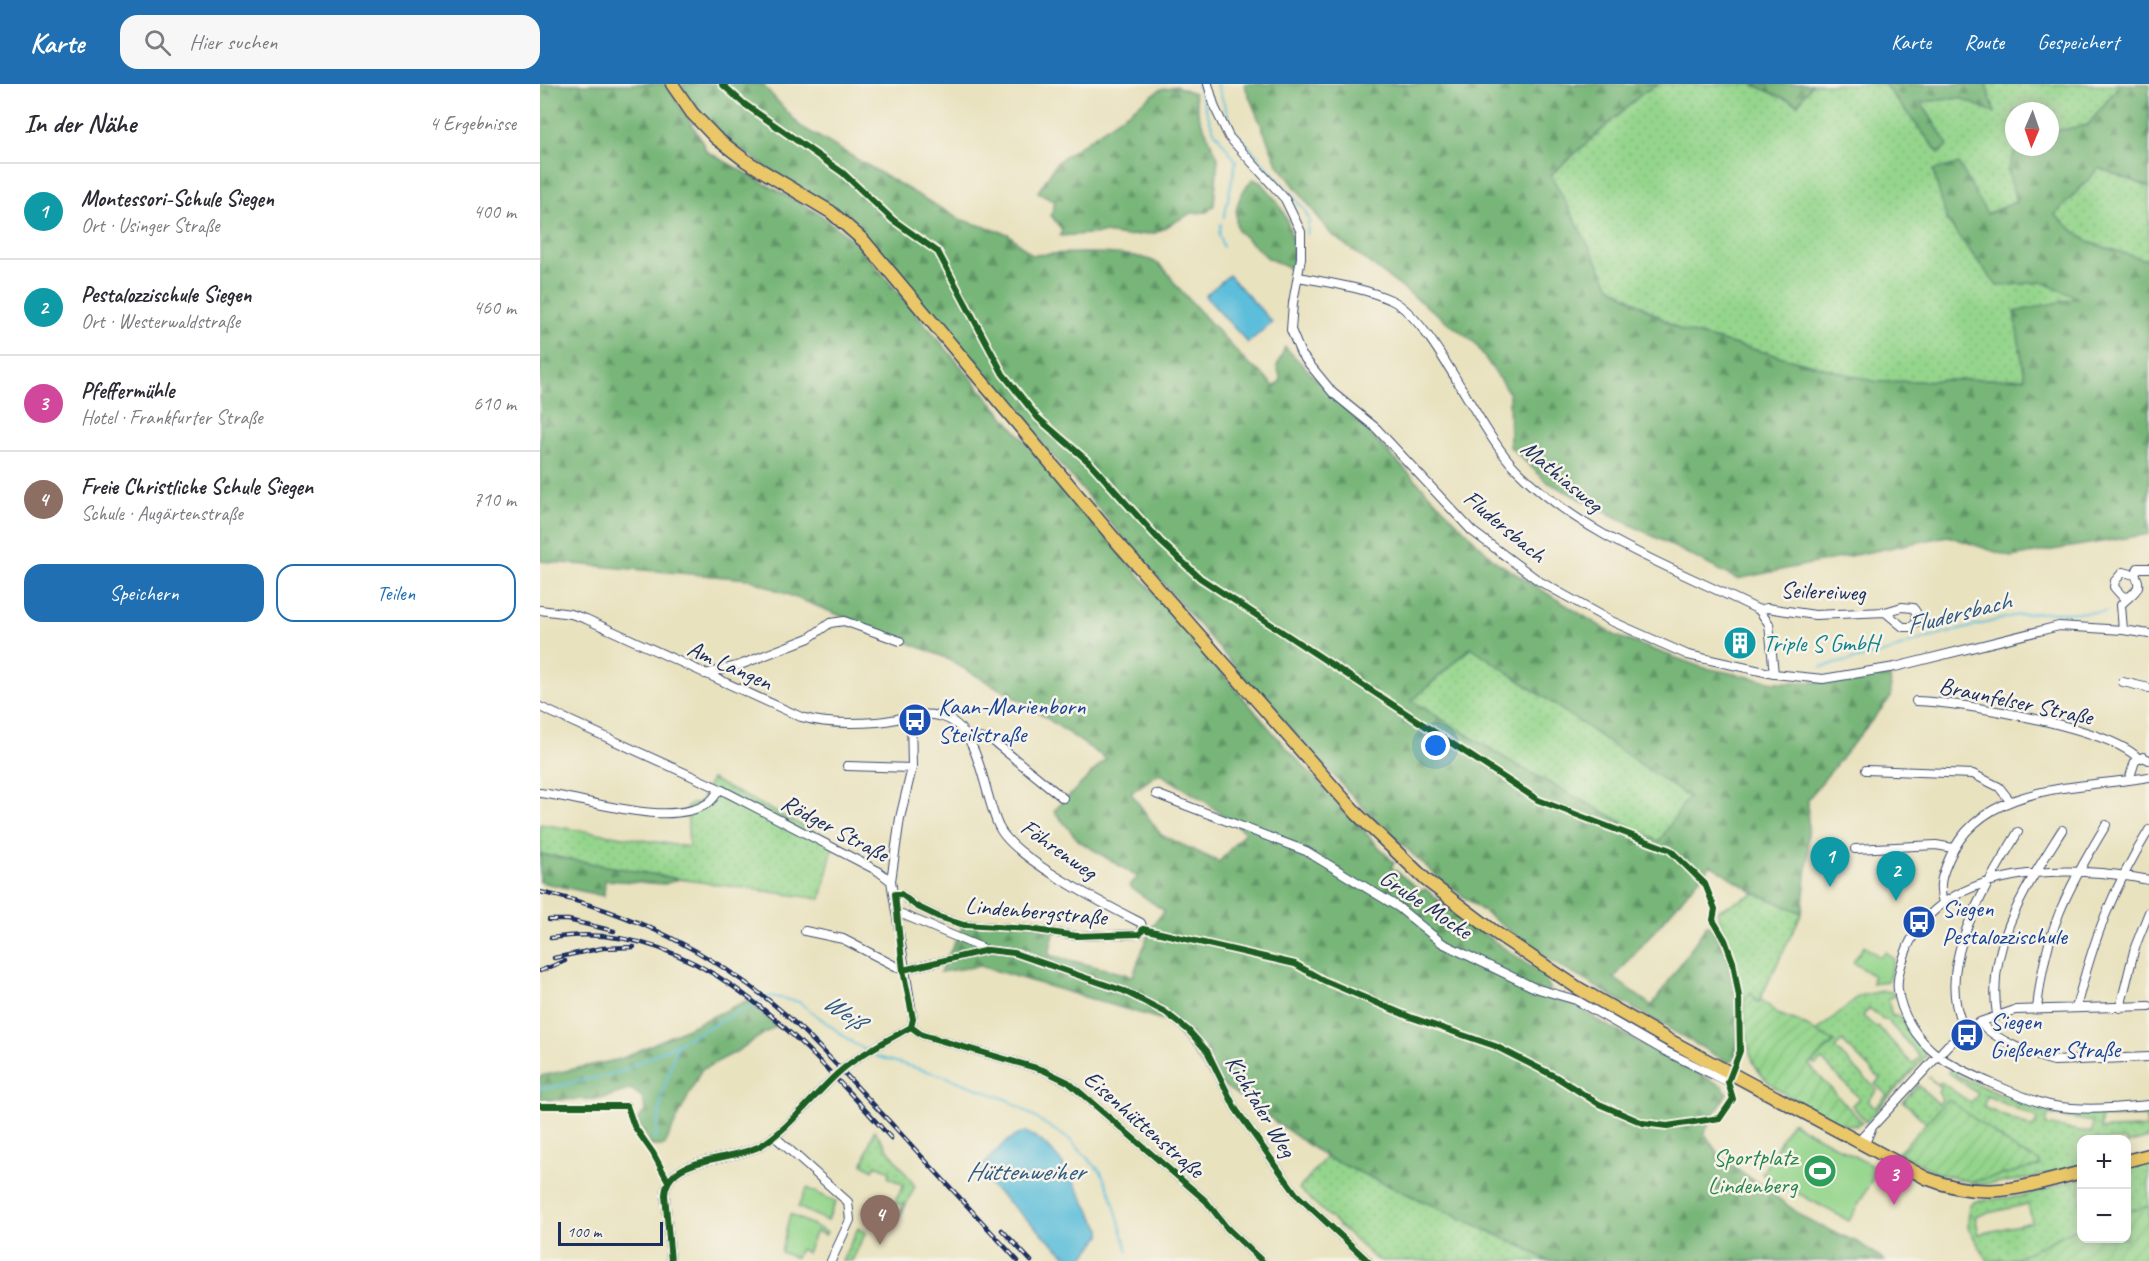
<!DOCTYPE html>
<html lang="de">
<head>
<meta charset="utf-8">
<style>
  body { margin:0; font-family:Caveat,sans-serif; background:#f7f7f7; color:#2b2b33 }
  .controls { position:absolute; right:18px; bottom:18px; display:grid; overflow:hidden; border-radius:12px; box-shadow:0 3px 15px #0003 }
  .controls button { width:54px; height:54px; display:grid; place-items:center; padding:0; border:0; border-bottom:2px solid #e1e1e2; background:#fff; color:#2b2b33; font:30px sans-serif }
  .compass { position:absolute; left:1465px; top:18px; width:54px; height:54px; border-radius:50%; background:#fff; box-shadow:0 3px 15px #0003; rotate:182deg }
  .scale { position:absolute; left:18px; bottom:15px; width:105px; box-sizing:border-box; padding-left:6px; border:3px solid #1b2f5e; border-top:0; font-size:16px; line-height:21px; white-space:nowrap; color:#1b2f5e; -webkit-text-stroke:4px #f7f3e8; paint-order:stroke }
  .you { position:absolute; left:896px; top:662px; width:21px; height:21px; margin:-15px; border:4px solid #fff; border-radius:50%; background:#1a73e8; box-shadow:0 0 0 9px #1a73e833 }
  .badge { display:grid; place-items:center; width:39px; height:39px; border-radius:50%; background:#1f6fb2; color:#fff; font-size:20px; font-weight:700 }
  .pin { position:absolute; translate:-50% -50px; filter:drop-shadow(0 2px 3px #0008) }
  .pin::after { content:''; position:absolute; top:32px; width:21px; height:18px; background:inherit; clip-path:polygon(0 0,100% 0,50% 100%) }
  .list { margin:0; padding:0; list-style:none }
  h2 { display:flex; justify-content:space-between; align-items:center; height:78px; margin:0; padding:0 24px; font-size:26px }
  h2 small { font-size:20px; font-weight:400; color:#7c7c81 }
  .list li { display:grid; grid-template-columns:39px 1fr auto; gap:18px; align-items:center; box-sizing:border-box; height:96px; padding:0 24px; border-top:2px solid #e1e1e2 }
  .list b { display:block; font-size:22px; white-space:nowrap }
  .list p { margin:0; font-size:20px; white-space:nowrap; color:#7c7c81 }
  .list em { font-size:20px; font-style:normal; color:#7c7c81 }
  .actions { display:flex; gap:12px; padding:18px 24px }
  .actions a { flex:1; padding:14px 0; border:2px solid #1f6fb2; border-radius:18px; text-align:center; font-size:21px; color:#1f6fb2 }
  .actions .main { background:#1f6fb2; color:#fff }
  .icon { flex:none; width:33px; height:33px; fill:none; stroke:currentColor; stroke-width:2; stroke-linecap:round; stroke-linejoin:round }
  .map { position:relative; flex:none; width:1609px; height:1177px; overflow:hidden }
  header { display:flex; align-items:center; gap:36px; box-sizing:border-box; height:84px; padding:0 30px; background:#1f6fb2; color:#fff }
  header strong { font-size:28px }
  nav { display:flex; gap:33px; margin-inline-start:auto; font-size:21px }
  .search { width:420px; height:54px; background:#f7f7f7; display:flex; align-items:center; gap:15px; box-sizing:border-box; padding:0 21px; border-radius:18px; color:#7c7c81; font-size:22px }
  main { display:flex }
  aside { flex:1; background:#fff }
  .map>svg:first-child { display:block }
</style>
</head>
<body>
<header>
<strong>Karte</strong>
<div class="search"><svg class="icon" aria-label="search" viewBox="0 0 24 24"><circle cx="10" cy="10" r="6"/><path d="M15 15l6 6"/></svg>Hier suchen</div>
<nav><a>Karte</a><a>Route</a><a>Gespeichert</a></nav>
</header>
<main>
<aside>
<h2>In der Nähe<small>4 Ergebnisse</small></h2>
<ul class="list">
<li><span class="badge" style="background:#0f9aa8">1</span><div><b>Montessori-Schule Siegen</b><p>Ort · Usinger Straße</p></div><em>400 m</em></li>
<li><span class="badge" style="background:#0f9aa8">2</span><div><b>Pestalozzischule Siegen</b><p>Ort · Westerwaldstraße</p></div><em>460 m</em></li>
<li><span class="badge" style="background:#d1479c">3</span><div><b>Pfeffermühle</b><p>Hotel · Frankfurter Straße</p></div><em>610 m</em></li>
<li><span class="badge" style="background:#8d6e63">4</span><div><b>Freie Christliche Schule Siegen</b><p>Schule · Augärtenstraße</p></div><em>710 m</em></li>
</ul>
<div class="actions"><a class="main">Speichern</a><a>Teilen</a></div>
</aside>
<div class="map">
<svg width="1609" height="1177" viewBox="0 0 1609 1177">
  <defs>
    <pattern id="grass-dots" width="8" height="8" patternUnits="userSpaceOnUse" patternTransform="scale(1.5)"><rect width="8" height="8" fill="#94d58c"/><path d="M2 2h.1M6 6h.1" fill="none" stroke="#7fb77b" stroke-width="1.8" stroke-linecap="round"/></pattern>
    <pattern id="forest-firs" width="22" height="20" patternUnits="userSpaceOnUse" patternTransform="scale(1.5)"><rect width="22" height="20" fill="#77b678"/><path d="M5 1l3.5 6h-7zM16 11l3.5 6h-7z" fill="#619466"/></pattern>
    <pattern id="garden-furrows" width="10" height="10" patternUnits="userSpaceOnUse" patternTransform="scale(1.5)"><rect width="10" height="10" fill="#94d58c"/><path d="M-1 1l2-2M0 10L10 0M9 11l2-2" fill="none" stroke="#7fb77b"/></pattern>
  </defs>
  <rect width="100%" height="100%" fill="#f7f3e8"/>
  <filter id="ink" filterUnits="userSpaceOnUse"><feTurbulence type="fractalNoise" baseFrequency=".0167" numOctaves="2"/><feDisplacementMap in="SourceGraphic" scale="12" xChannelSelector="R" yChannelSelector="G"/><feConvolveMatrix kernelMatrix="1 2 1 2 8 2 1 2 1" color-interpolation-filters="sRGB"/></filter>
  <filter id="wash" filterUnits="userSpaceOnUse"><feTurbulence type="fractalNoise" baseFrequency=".008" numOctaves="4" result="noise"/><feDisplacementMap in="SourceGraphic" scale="24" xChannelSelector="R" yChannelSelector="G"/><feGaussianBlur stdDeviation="1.35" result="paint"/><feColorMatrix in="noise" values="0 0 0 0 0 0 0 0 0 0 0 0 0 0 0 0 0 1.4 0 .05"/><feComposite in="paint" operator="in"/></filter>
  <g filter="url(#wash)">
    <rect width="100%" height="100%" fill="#e9e2bf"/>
    <path fill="url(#grass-dots)" stroke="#588275" stroke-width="1.5" fill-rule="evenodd" d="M1119,0H1212L1257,20L1272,0H1344L1399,69L1407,60L1381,18L1420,14L1454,28L1446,0H1578L1579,2L1548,41L1510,48V27H1474V63H1477L1468,85L1477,118L1446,130L1419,80L1457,202L1502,198L1538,214L1485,294L1337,298L1140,246L1070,202L1011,91L1104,8Z
      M1559,84L1609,103V174L1603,175L1548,158L1514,131Z
      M932,563L1149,713L1119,758L976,681L872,617Z
      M171,695L294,758L281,815L139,795L0,770V740L149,763L147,722L161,717Z
      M1215,809L1262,829L1218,919L1211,909L1204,916L1177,827Z
      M1343,907L1353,908L1355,912L1348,915L1352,932H1360L1386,972L1326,1038L1312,1021L1319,1014L1282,976L1276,981L1271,979L1294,959L1275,949L1319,912ZM1329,924L1344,936L1346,935L1380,973L1372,980L1338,942L1336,944L1323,932ZM1302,957L1340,995L1335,1000L1347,1011L1335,1024L1328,1017L1337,1006L1295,964Z
      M1411,982L1417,986L1416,991L1503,1029L1505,1024L1550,1029L1609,1025V1054L1587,1060L1586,1056H1542L1541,1082L1481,1096L1437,1101L1431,1098L1499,1082V1078L1479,1068L1408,1016L1386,1039L1363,1017L1378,1001L1399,1020L1402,1015L1398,1008L1401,1004L1388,993L1399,1001L1401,998L1431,1019L1438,1010L1408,988ZM1447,1012L1498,1034L1493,1044L1443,1023ZM1508,1030L1553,1038L1551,1049L1506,1041ZM1561,1033H1606L1607,1044L1561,1045Z
      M334,1046L375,1102L359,1135L357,1134L364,1120H353L364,1101L348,1093L350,1087L336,1081L333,1086L323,1080Z
      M786,1073L988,1165L1007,1177H838L759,1105Z
      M1609,1076V1122L1587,1128L1586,1082Z
      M1541,1094V1142L1475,1175L1448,1177L1428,1144L1429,1121L1436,1117L1485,1112ZM1488,1120L1492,1138L1439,1150L1435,1132Z
      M318,1144L326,1148L312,1177H302Z"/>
    <path fill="url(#forest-firs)" stroke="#49726b" stroke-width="1.5" fill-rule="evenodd" d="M0,0H125C136,17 161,50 166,67L278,129L315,158L741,658L854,779L851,783L881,807L885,805L922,835L1003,891L1010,904L1009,912L1042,924L1055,935L1182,1002L1187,1009L1164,1049L1179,1071L1269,1137L1319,1159L1345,1177H1007L988,1165L786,1073L670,992L630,938L440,882L400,888L425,838H480L515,844L509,871L593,892L610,845L624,827L589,802L598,793L539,757L514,727L566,675L486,620L404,573L209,495L0,477ZM619,689L663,716L705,748L679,778L621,751L591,709Z
      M141,0H222L260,42L419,135L468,150L492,171C522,169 586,166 613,177C622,181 630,191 635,200L708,280L721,289L735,303L741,296L737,282L745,263L955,477L1076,552L1161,583L1234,598H1297L1350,589L1351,613L1268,715V774L1262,829L1215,809L1171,781L1074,894L1112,922L1167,841C1200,871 1197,930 1197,971L1189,979L1006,874L900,795L833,734L727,620L340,171L239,92L194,61L170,40L152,19ZM931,563L1148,713L1119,758L976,681L872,617Z
      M704,0H1119L1104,8L1011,91L1070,202L1140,246L1337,298L1485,294L1474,228L1537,214L1502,198L1457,202L1407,137L1393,86L1419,80L1447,130L1476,118L1468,85L1477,63H1510V48L1548,41L1579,2L1578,0H1609V103L1559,84L1515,131L1548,158L1602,175L1609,174V450L1471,473L1408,452L1197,495L1007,398L970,363L969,309L935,259L791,150L737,79Z
      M1212,0H1272L1258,20Z
      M1344,0H1446L1455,29L1420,14L1381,18L1408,61L1399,69Z
      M636,2L654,9L659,32L678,74L674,121L667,128L651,129L615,149L586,152L564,149L520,152L522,146L511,131L515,117L498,108L517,78L621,5Z
      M713,95C722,98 726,103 731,110C750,133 754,154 753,183L751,185L728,174L698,147C692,128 699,109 713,95Z
      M0,770L139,795L125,800L65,796L64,812L0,798Z
      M208,916L236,942L194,969L161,986L124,1062H111L97,1037L105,1027L103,1014L91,1005L61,1015L0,1016V992L81,975Z
      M327,1120L359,1135L355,1143L323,1128Z"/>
    <path fill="#94d58c" stroke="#588275" stroke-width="1.5" d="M1324,862L1340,873L1345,868L1354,875L1348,897L1332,899L1333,892L1313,878Z
      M1251,1038L1338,1085L1309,1137L1222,1090Z
      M267,1104L296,1118L287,1137L258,1123Z
      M250,1130L287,1148L285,1151L276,1147L267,1169L260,1165L256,1174L241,1168Z"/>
    <path fill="url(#garden-furrows)" stroke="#588275" stroke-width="1.5" d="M1211,909L1218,919L1222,916L1238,930L1260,938L1294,958L1269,981L1322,1038L1316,1042C1297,1041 1284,1032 1268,1023C1210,993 1207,979 1204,916Z
      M1408,1015L1479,1068L1499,1077L1500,1082L1431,1098L1400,1090L1358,1069Z
      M1609,1122V1177H1451L1475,1175L1541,1142L1542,1154H1586L1587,1128Z"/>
    <path fill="#5cbeda" stroke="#3c769c" stroke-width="1.5" d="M689,191L732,238L708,259L665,212Z
      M485,1048C524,1063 538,1113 561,1145V1152L540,1177H532L440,1092L439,1087C452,1072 465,1054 485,1048Z"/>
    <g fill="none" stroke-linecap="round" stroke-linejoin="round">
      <path stroke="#5cbeda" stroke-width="2" d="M657,0L673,45L696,77L684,134
        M677,0L693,45L764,125L769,135L767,151
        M681,140L679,151L683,163
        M752,187L755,172L754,151
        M1281,583L1347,568L1373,558L1473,532L1494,529L1566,528
        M0,1004L14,1003L80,988L231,912L259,918L313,959L338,973L404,992L468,1016L530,1056L561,1088L572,1113L588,1168
        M115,1056L122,1013L137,960"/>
    </g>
  </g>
  <g filter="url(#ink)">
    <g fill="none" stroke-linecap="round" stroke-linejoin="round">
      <defs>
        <path id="minor" d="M668,0L675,24L689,53L745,115L761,148V174L753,219L751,246L761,270L793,309L836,344L932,447L999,497L1069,536L1148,571L1234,590L1283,595L1355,583L1519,542L1583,546L1609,550
          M759,193C789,199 822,203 851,216C894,236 939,349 977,386C1044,453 1136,485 1219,526L1229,540L1234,590
          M1595,491L1598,484H1609
          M1362,523L1373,524L1376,528L1377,538L1371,543H1363L1345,528Z
          M0,526L31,530L46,535L261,633C285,640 312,640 337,638C363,636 383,624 408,635C441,650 444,713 459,743C474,775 568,822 601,839L603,845L600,850L537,852L489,845L424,841L399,833L376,822L361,810H355
          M1219,526L1227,524L1275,531L1345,528
          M1583,546L1581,521C1590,510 1605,506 1595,491L1583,488L1575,497L1574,503L1582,512L1588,513
          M165,590L200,581L269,554L290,539L304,537L360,557
          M1583,598L1609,604
          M1376,617C1422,618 1567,643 1598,674
          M0,623L180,705L338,787L351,797L373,935L371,943
          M427,651L453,657L523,714
          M1609,676L1603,673L1595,677L1589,696L1609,693
          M307,682L372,684
          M1326,686L1433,690L1459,703L1470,717
          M0,709C45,714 128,745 168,719C173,716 177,709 180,705
          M616,710L766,767L858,823L902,859L995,904L1036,916L1123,966L1188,998L1192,990
          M1315,765L1396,761L1413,764
          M1609,796C1533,780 1406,779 1368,862C1363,875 1356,893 1358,906C1361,931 1377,955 1397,971C1415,985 1491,1018 1514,1022C1546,1027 1577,1024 1609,1021
          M351,797L360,734L372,684L371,631
          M1403,819C1398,801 1402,791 1409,775C1439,705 1524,704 1589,696
          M357,828L447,866
          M265,847L303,855L363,886
          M363,886L448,866L474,869L584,907L625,928L648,946L667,967L695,1024L756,1110L828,1177
          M1536,924C1554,854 1571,808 1609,746
          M1580,924L1595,863L1609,828
          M1497,925C1505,847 1526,807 1566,741
          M1457,931C1446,861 1487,802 1522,746
          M1440,938C1453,955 1494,972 1514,977L1609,973
          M371,943L382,951L503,986L528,998L666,1117L687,1144L722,1177
          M1426,947C1390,885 1446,803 1478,748
          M0,1022H87
          M234,1052L308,1118L310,1136L291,1177
          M1318,1058L1408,961L1440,938L1475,926L1609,922
          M1324,1062L1331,1045
          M131,1177L125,1111C127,1071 191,1078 220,1062C247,1047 273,1012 297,990C318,971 346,957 371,943"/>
        <path id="primary" d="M132,0L152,29L176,54L206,77L291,128L324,157L577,458L817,730L886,796L956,849L1038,904L1127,955L1386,1094C1446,1118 1482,1103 1542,1088
          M1586,1077L1609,1071"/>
      </defs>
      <use href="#minor" stroke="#3a4a6d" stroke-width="10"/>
      <use href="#primary" stroke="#3a4a6d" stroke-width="15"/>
      <use href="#minor" stroke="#fff" stroke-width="8"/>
      <use href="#primary" stroke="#eac769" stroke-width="12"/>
      <defs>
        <path id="rail" d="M0,808C90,827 175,869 245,930C282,963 315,1001 349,1037C392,1084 435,1130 478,1177
          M9,836H28L74,847
          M11,854C157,831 263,958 351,1054
          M14,874L63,864L94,863
          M0,887L25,877
          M462,1146L491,1177"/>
      </defs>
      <use href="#rail" stroke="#1b2f5e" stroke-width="4.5"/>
      <use href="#rail" stroke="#f7f3e8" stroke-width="2" stroke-dasharray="7" stroke-linecap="butt"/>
      <defs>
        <path id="cycleway" d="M182,0L203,19L303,89L353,136L398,168L463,290L498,334L550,379L621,458L660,494L998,716L1130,766L1165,800L1175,825L1173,836L1185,856L1193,878L1199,913L1200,967L1188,998L1193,1015L1180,1034L1127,1042L1103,1039L1059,1020L1016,993L955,962L870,933L783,896L755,880L603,845L600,850L537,852L489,845L424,841L399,833L376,822L361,810H355L363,886L373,935L371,943
          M363,886L448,866L474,869L584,907L625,928L648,946L667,967L695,1024L756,1110L828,1177
          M371,943L382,951L503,986L528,998L666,1117L687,1144L722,1177
          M0,1022H87L94,1042L113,1069L128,1097
          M131,1177L125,1111C127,1071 191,1078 220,1062C247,1047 273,1012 297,990C318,971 346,957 371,943"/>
      </defs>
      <use href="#cycleway" stroke="#f7f3e8" stroke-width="10"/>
      <use href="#cycleway" stroke="#1b5e20" stroke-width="6"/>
    </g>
  </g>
  <defs>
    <symbol id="building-disc" viewBox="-11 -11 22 22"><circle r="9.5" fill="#0f9aa8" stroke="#f7f3e8"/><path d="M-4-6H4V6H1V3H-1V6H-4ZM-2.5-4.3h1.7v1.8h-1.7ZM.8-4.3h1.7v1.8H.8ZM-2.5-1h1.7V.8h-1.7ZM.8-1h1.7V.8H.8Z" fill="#fff"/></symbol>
    <symbol id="bus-disc" viewBox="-11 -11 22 22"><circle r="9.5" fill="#1a4fb4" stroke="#f7f3e8"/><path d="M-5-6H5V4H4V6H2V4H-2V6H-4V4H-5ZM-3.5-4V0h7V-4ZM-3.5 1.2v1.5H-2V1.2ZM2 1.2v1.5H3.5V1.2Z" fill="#fff"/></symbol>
    <symbol id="stadium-disc" viewBox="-11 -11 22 22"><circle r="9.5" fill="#2e9e5b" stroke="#f7f3e8"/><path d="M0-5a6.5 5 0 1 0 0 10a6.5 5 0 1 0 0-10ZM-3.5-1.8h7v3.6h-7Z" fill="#fff"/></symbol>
  </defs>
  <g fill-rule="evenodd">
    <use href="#building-disc" x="1181" y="540" width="38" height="38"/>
    <use href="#bus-disc" x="356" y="617" width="38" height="38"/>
    <use href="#bus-disc" x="1360" y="819" width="38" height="38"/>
    <use href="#bus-disc" x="1408" y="932" width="38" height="38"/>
    <use href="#stadium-disc" x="1261" y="1068" width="38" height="38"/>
  </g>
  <g text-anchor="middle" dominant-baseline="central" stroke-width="5" stroke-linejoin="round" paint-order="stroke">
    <g font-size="24" fill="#1b2f5e" stroke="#f7f3e8">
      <text transform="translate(1022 392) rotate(40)">Mathiasweg</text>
      <text transform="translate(965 442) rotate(40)">Fludersbach</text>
      <text transform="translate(1283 507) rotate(2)">Seilereiweg</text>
      <text transform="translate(190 581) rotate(24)">Am Langen</text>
      <text transform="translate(1476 617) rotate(12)">Braunfelser Straße</text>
      <text transform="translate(295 744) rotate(28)">Rödger Straße</text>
      <text transform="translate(519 765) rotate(35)">Föhrenweg</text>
      <text transform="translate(886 820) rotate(34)">Grube Mocke</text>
      <text transform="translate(496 827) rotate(5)">Lindenbergstraße</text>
      <text transform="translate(721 1022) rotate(59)">Kichtaler Weg</text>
      <text transform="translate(604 1040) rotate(41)">Eisenhüttenstraße</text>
    </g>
    <g font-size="24" fill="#0d838f" stroke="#f7f3e8" text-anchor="start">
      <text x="1223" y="559">Triple S GmbH</text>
    </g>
    <g font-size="24" fill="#164399" stroke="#f7f3e8" text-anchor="start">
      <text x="398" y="622">Kaan-Marienborn<tspan x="398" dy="28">Steilstraße</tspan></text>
      <text x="1402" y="824">Siegen<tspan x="1402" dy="28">Pestalozzischule</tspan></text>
      <text x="1450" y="937">Siegen<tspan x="1450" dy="28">Gießener Straße</tspan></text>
    </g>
    <g font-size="24" fill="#27864d" stroke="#f7f3e8" text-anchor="end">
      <text x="1257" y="1073">Sportplatz<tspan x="1257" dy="28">Lindenberg</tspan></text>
    </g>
    <g font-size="26" font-style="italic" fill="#2e5a83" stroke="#f7f3e8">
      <text transform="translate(1418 529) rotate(-14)">Fludersbach</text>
      <text transform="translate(304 927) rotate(35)">Weiß</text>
      <text x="485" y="1087">Hüttenweiher</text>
    </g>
  </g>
</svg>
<div class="controls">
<button>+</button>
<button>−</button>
</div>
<svg class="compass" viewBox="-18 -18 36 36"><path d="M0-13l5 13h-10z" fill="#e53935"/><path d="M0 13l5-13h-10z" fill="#7c7c81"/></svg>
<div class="scale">100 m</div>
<div class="you"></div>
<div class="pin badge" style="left:1290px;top:803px;background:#0f9aa8">1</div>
<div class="pin badge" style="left:1356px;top:817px;background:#0f9aa8">2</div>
<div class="pin badge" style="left:1354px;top:1121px;background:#d1479c">3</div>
<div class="pin badge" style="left:340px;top:1161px;background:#8d6e63">4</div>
</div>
</main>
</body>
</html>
